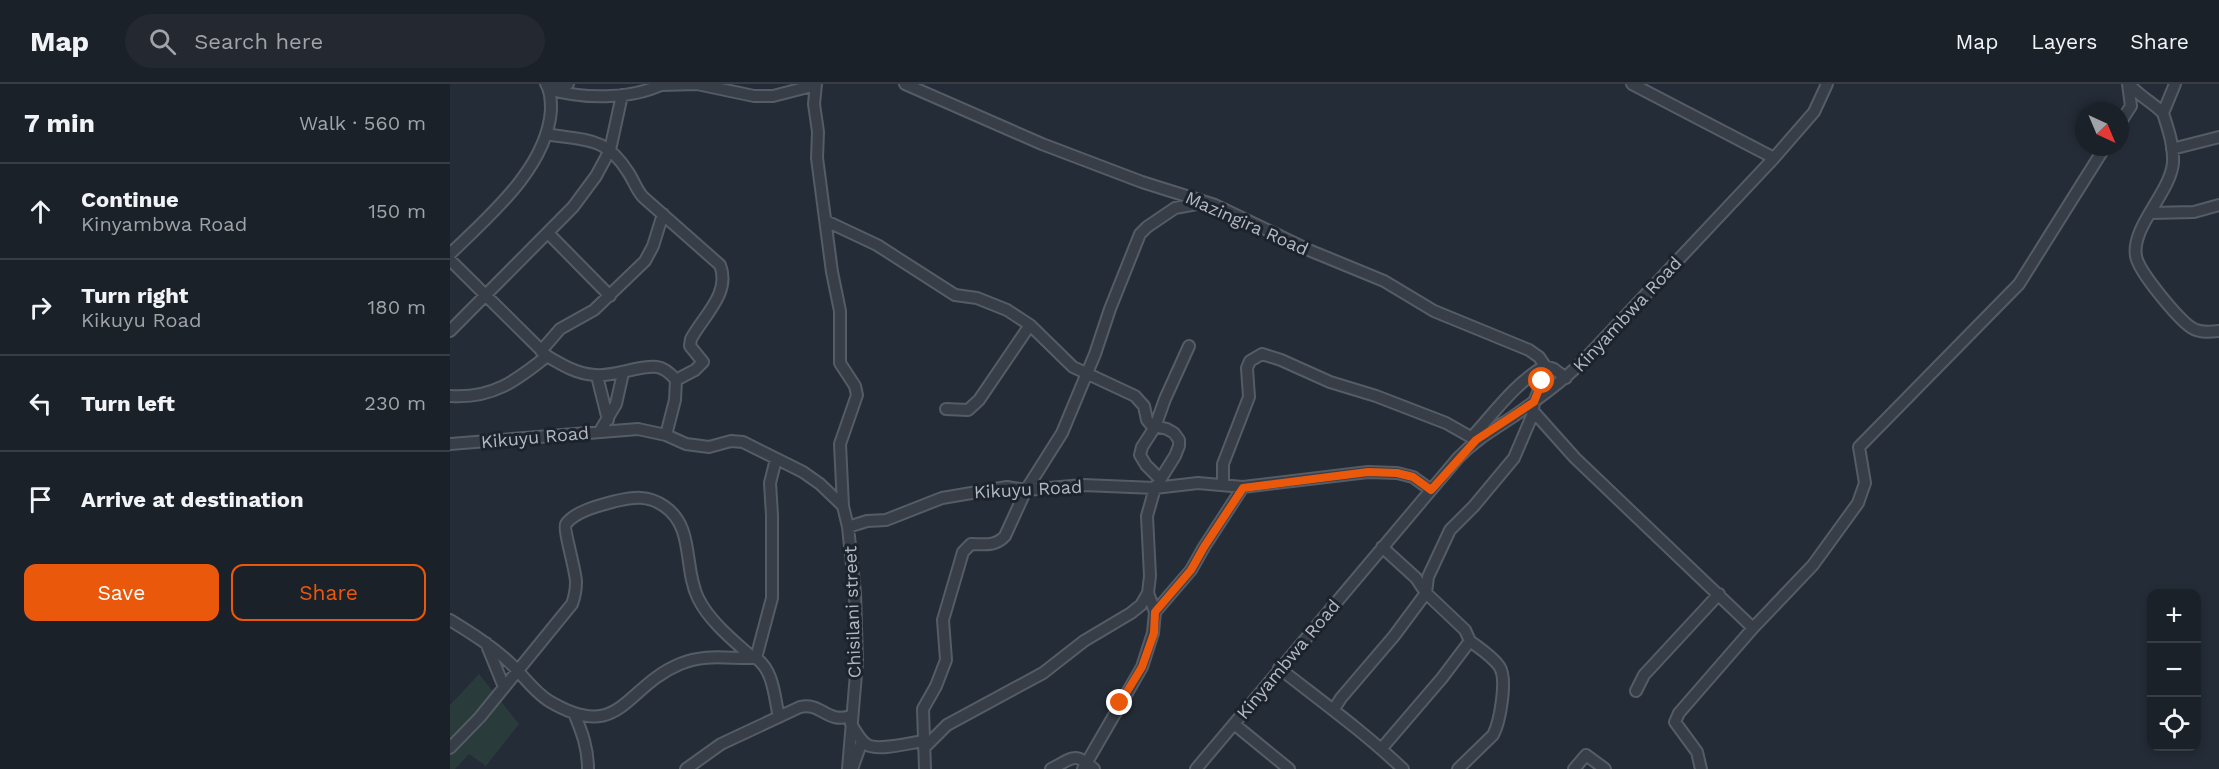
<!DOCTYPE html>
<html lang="en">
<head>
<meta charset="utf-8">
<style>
  body { margin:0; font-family:"Work Sans",sans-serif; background:#242931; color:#f1f3f6 }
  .controls { position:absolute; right:18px; bottom:18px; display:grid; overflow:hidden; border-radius:12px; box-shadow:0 3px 9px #0003 }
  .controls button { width:54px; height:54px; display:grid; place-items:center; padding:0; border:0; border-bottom:2px solid #393e46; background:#1b2129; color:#f1f3f6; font:30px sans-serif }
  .compass { position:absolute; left:1625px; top:18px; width:54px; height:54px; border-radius:50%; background:#1b2129; box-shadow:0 3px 9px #0003; rotate:136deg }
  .stop { position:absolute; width:18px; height:18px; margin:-14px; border:4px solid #ea580c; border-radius:50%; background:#fff }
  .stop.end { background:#ea580c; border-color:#fff; box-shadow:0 2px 6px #0008 }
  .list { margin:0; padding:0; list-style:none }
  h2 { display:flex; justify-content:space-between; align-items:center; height:78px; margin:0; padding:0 24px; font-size:26px }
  h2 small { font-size:20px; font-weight:400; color:#a0a3a8 }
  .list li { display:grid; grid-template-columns:39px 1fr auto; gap:18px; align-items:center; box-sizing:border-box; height:96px; padding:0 24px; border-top:2px solid #393e46 }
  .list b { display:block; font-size:22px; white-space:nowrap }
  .list p { margin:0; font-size:20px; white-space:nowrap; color:#a0a3a8 }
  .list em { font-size:20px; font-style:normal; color:#a0a3a8 }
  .actions { display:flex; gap:12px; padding:18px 24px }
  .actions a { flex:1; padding:14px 0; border:2px solid #ea580c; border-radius:12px; text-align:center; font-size:21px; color:#ea580c }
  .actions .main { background:#ea580c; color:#fff }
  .icon { flex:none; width:33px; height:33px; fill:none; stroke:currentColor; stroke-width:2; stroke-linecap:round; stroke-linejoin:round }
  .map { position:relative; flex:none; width:1769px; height:685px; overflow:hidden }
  header { display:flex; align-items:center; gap:36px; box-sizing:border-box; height:84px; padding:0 30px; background:#1b2129; border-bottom:2px solid #393e46 }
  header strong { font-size:28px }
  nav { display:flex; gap:33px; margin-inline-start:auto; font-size:21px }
  .search { width:420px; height:54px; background:#242931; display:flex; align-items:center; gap:15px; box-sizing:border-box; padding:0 21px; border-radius:33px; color:#a0a3a8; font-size:22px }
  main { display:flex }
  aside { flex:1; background:#1b2129 }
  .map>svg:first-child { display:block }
</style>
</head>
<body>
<header>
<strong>Map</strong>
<div class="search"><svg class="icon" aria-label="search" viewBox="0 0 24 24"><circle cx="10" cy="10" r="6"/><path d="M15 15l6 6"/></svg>Search here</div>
<nav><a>Map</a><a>Layers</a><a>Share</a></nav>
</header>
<main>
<aside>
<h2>7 min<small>Walk · 560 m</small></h2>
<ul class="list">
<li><svg class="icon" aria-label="ahead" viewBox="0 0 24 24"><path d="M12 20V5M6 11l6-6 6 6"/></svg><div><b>Continue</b><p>Kinyambwa Road</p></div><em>150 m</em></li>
<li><svg class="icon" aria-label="right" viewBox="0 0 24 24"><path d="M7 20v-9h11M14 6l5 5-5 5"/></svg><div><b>Turn right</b><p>Kikuyu Road</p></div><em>180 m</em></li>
<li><svg class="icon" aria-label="left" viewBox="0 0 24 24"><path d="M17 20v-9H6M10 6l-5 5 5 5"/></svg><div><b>Turn left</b></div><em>230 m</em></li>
<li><svg class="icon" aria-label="arrive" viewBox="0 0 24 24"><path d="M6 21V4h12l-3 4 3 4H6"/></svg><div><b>Arrive at destination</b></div></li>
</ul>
<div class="actions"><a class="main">Save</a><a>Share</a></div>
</aside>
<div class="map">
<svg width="1769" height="685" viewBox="0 0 1769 685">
  <rect width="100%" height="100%" fill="#242c37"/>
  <path fill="#2a3b3c" d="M29,590L69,640L36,682L19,670L5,685H0V621Z"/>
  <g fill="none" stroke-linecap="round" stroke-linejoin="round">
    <defs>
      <path id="minor" d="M366,0L364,20L368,48L367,74L382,188L390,227V279L405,302L407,311L390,360L393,422
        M455,0L592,60L692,98L765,121L861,167L934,197L984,227L1079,266L1089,273L1095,282L1092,298L1084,318L1082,332L1064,374L1024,422L1000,446L978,493L976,509L944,552L891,614L884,625
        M1182,0L1324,74
        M1679,0C1689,12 1702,18 1713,29
        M1725,0L1713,29C1718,45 1724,61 1723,79C1720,109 1681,143 1686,172C1688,187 1729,236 1742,244C1750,249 1760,248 1769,247
        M211,1L247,0L304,12H323L366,1
        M99,5C132,15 180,16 213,0
        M99,5L118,0
        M1670,39L1681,22L1678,0
        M96,50C134,57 155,51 178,88C184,97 186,105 193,113L270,181C281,209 254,231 241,255L240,262L253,278L245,286L226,296
        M1722,65L1769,53
        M1700,129L1744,128L1769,121
        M376,137L427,161L505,211L527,214L557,226L580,241L623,283L685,312L694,322L697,336L701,341L717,345L724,349L729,356V362L725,372L705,404L697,432L700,492L698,509L691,521L681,529L634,557L593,589L497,641L474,664
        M98,149L160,212
        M0,170C38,133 97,84 101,26C101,18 101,7 96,0
        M0,176L97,272C112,281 127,290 145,291C166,293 188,281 207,283C215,284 221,290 226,296L225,316L216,351
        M0,247L123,123L146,92L160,66L172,11
        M91,267L110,245L144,226L195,177L203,162L213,130
        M147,292L158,336
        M0,312C42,315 66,297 97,272
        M496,325L518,326L529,316L580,241
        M1083,327L1125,374L1303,544
        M150,347L166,320L173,289
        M1022,353C1044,329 1066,298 1095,282L1104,285L1116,294
        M0,360L188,345L216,351L236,360L259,363L281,357L293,358L353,388L370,400L393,422L398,443L417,437L436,436L492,414L557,403L576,406L633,401L705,404L748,399L793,403L918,388L947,389L963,393L981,406
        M710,395L696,381L690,371L692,363L705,343L715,315L739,262
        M773,401V380L799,313L797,284L800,277L812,270L831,276L880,298L926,312L996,339L1026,356
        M705,528L741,486L754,463L793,403
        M0,536C21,549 42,562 60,579C73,591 83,607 99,617C171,660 174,603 230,580C256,569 278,575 306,574C324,587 324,612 329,633
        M36,559L54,603
        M306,574L322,514V431L320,399L326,375
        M829,584C871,617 914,648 953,685
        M1186,607L1194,591L1269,510
        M124,629C132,648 138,664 138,685
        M401,640C405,646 409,655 416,660C426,668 460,659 473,657
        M784,640L839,685
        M0,664L30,633L122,520C125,512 126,506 126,498C126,487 113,445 116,440C125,427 151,421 166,417C184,413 198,411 214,422C245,443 233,483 248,514C259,537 284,557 303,574
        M932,664L992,594L1020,557L1015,546L976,509L966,494L932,463
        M236,685L271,660L350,623C372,618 376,640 401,632
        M398,685L407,578L405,509L398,443
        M402,685L412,657
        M475,685L473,625L486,602L496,576L493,536L513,468L521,460C534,460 545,463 555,452L576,406L612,349L645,270L660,225L690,150L697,143L725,124L752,119
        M601,685C623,674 624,667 644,685
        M633,685L692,583L703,549L705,528L698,509
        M746,685L1008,374C1025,356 1043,346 1064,332C1089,314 1113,297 1134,276L1324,74L1364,28L1377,0
        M1008,685L1043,651C1050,638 1058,594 1049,582C1042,572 1029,564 1020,557
        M1124,685L1136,671L1155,685
        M1251,685L1247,668L1225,638L1229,629L1303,544L1363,481L1408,419L1415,399L1409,363L1569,200L1655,63"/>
    </defs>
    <use href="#minor" stroke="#555c65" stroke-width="14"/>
    <use href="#minor" stroke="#373e47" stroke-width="10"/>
  </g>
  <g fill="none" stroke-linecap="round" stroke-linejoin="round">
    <path stroke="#ea580c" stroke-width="8" d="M670,619L692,583L704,549L705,528L741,486L754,463L793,404L918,388L947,389L963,393L981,406L1026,356L1084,318L1092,297"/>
  </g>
  <g text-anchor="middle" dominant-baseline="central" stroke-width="6" stroke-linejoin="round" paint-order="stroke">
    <g font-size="18" fill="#b2b9c3" stroke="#1d232c">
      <text transform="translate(797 139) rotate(24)">Mazingira Road</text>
      <text transform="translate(1177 230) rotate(-47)">Kinyambwa Road</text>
      <text transform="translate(85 353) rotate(-5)">Kikuyu Road</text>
      <text transform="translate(578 405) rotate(-3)">Kikuyu Road</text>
      <text transform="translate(402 528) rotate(-92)">Chisilani street</text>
      <text transform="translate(838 575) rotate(-50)">Kinyambwa Road</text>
    </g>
  </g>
</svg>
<div class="controls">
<button>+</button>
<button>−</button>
<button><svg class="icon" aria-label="locate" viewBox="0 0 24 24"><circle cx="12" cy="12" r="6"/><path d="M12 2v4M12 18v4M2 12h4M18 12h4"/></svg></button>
</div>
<svg class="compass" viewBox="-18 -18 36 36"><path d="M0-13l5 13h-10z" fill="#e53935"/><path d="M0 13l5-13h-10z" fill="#a0a3a8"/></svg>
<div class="stop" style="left:1092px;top:297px"></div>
<div class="stop end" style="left:670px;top:619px"></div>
</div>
</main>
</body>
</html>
